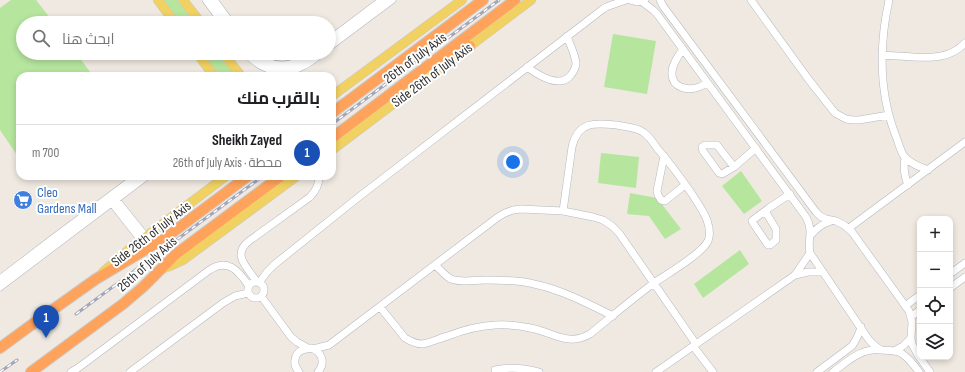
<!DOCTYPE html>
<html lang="ar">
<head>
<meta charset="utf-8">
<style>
  body { margin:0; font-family:"Sofia Sans Condensed",Cairo,sans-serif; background:#f2f2f2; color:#202124; direction:rtl }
  .controls { position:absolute; right:12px; bottom:12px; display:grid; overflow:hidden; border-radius:8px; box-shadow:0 2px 6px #0003 }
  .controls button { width:36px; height:36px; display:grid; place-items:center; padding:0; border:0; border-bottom:1px solid #e0e0e0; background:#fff; color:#202124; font:20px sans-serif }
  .you { position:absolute; left:513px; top:162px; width:14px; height:14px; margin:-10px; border:3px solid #fff; border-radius:50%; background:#1a73e8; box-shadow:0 0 0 6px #1a73e833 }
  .badge { display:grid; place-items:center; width:26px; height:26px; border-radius:50%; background:#4264fb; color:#fff; font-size:13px; font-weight:700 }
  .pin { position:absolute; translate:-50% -33px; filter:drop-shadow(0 1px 2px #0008) }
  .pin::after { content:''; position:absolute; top:21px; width:14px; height:12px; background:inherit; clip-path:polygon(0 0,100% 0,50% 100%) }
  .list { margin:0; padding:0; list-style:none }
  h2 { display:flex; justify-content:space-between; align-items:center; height:52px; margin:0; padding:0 16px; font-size:17px }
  h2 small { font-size:13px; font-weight:400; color:#757577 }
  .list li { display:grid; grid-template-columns:26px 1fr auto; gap:12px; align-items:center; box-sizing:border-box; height:56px; padding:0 16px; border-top:1px solid #e0e0e0 }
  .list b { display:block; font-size:15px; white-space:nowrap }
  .list p { margin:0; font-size:13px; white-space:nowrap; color:#757577 }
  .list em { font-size:13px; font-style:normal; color:#757577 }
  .icon { flex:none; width:22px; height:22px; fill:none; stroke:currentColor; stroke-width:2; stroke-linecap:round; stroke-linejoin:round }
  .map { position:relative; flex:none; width:965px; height:372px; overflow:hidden; direction:ltr }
  .search { position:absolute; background:#fff; box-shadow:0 2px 6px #0003; left:16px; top:16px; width:320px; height:44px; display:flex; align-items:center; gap:10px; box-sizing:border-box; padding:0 14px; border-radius:22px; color:#757577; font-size:15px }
  .panel { position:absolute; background:#fff; box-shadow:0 2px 6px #0003; left:16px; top:72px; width:320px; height:108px; border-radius:12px; direction:rtl }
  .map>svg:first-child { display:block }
</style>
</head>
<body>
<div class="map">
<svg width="965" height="372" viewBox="0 0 965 372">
  <rect width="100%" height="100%" fill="#efe9e1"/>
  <path fill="#b6e59e" d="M11,0H36L54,23H23V53H76L93,76H20V152L17,155L0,130V8Z
    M161,0H178L196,23H179Z
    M613,34L656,41L647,94L604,87Z
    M202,53H218L236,76H220Z
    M601,153L639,157L636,188L598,183Z
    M741,171L762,201L744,214L722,186Z
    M630,193L657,198L681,229L665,239L649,216L627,214Z
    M740,250L749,264L703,298L694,284Z"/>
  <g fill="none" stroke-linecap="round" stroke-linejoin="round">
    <defs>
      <path id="minor" d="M206,0L223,23
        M214,0L231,23
        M630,0L637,2L645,0
        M660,0L663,6L816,212L820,216L826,219L836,221L844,225L852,232L909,311L912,322L911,338L912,344L918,355L930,372
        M751,0L809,80L831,108L835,113L846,119L853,120H859L889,115
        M889,0C879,46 879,95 897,139C899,145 901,152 904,156C909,163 920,167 928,170
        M641,1L653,10L657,14L806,217C814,232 807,239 810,253L869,340C873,344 877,349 882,350C889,351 895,350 901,353C909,358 914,365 919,372
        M329,40L382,0
        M329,47L392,0
        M683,49C678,56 671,66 672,75C673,88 688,91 699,87C702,86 705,84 707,82
        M246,53C260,70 283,77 303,66C310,63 316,57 322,53
        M254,53C273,70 292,68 312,53
        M882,55C892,56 903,56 913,57C933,58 951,58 965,43
        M527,67C538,75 560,89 571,75C574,71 576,67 576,63C575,54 570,45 567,36
        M664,156L657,191L658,195L661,200L665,201L685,185
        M905,158C903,168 904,175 908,185
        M734,167L717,145H705L702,147L703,151L719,173L722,174L734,167L756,148
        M113,196L146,237
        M109,199L141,240
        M765,211L776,229V240L770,245H768L753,223L752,221L753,220L769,208L790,194
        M849,228L965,142
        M810,236C816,228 822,224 831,221
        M435,265C440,269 445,276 451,279C462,283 474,280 485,280C501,280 518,280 534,284C562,290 587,303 613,316
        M950,274L965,263
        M795,275L808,272H823
        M0,279L51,240L137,176
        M248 290a8 8 0 1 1 16 0a8 8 0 1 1-16 0Z
        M257,282C248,268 231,255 249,241L310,197C316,191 319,184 319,176
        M259,283L267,272L275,264L360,196L603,9L606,7L626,0
        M0,287L147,176
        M950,288L965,277
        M261,296L291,337L297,342L308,348
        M905,306L920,295
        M380,307L405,338C410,341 415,344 422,344C430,343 440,338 448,336C463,330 479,326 495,325C509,324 522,326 535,329C555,334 569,346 590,334C611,317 632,299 654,283C667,274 702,254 708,241C711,234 709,226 707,220C703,210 697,202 692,194C681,178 669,162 657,148C653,142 649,136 643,132C636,127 625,127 617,125C594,123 578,121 572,147L563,211
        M911,317L920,310
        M693,346L713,372
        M311,348C322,352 326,363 318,372
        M894,351L903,346L911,338
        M495,370C510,367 525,368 539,372
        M71,372L78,368L208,271C227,257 238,270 249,286
        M130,372L223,303L235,296L248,293
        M299,372C296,368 294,365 295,360C296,348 308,349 317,348C321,347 325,346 329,345L498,217L505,213L513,210L521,209L563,211L593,217L603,220L612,226L619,233L696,344
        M656,372L795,275L810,253
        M817,372L852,346C856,340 859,335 861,327
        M833,372C848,361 861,348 880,350"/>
      <path id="major" d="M158,0L175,23
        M183,0L201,23
        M197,53L214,76
        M223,53L241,76
        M332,96L462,0
        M332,150L531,0
        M161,269L170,266L183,260L297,176
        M103,272L131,248L226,176"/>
      <path id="highway" d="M449,54L470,46
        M332,113L483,0
        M332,138L515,0
        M0,348L34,323L96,279L165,238L248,176
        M31,372L123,304L143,287L176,254L281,176"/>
    </defs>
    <use href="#minor" stroke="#b4b7c1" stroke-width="8"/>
    <use href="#major" stroke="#c9c9c9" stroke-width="10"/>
    <use href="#highway" stroke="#c9c9c9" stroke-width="12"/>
    <use href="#minor" stroke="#fff" stroke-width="7"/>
    <use href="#major" stroke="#f2d163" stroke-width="9"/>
    <use href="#highway" stroke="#ffa35c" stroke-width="10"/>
    <defs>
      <path id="rail" d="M332,124L499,0
        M76,314L263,176
        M0,372L17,360"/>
    </defs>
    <use href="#rail" stroke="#a3a6b8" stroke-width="3"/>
    <use href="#rail" stroke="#fff" stroke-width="1.5" stroke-dasharray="4.5" stroke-linecap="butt"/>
  </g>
  <defs>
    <symbol id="supermarket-disc" viewBox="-11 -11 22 22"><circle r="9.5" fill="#3f7fe0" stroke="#fff"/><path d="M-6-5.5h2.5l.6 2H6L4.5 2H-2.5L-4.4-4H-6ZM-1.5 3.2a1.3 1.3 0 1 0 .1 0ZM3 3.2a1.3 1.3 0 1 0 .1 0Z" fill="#fff"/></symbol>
  </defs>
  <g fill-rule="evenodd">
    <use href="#supermarket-disc" x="12" y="189" width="22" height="22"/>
  </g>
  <g text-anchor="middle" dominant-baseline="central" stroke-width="4" stroke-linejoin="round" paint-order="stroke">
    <g font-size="14" fill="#2e2e2e" stroke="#fff">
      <text transform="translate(415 58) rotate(-37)">26th of July Axis</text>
      <text transform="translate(432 75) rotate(-37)">Side 26th of July Axis</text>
      <text transform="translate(151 234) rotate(-38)">Side 26th of July Axis</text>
      <text transform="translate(147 264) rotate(-42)">26th of July Axis</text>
    </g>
    <g font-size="14" fill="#366cbe" stroke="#fff" text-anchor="start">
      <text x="37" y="192">Cleo<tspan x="37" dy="16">Gardens Mall</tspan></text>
    </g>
  </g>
</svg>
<div class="controls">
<button>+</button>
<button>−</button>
<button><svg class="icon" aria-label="locate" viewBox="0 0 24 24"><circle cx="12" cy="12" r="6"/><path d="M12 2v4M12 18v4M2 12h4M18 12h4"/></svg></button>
<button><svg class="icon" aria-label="layers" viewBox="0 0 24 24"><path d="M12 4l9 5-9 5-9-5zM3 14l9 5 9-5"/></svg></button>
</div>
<div class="you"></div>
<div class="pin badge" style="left:46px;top:338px;background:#1a4fb4">1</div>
<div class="search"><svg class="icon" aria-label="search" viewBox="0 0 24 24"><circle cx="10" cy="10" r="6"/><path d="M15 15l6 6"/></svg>ابحث هنا</div>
<section class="panel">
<h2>بالقرب منك<small></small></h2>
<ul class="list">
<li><span class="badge" style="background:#1a4fb4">1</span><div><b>Sheikh Zayed</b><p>محطة · 26th of July Axis</p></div><em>700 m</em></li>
</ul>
</section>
</div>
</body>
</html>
